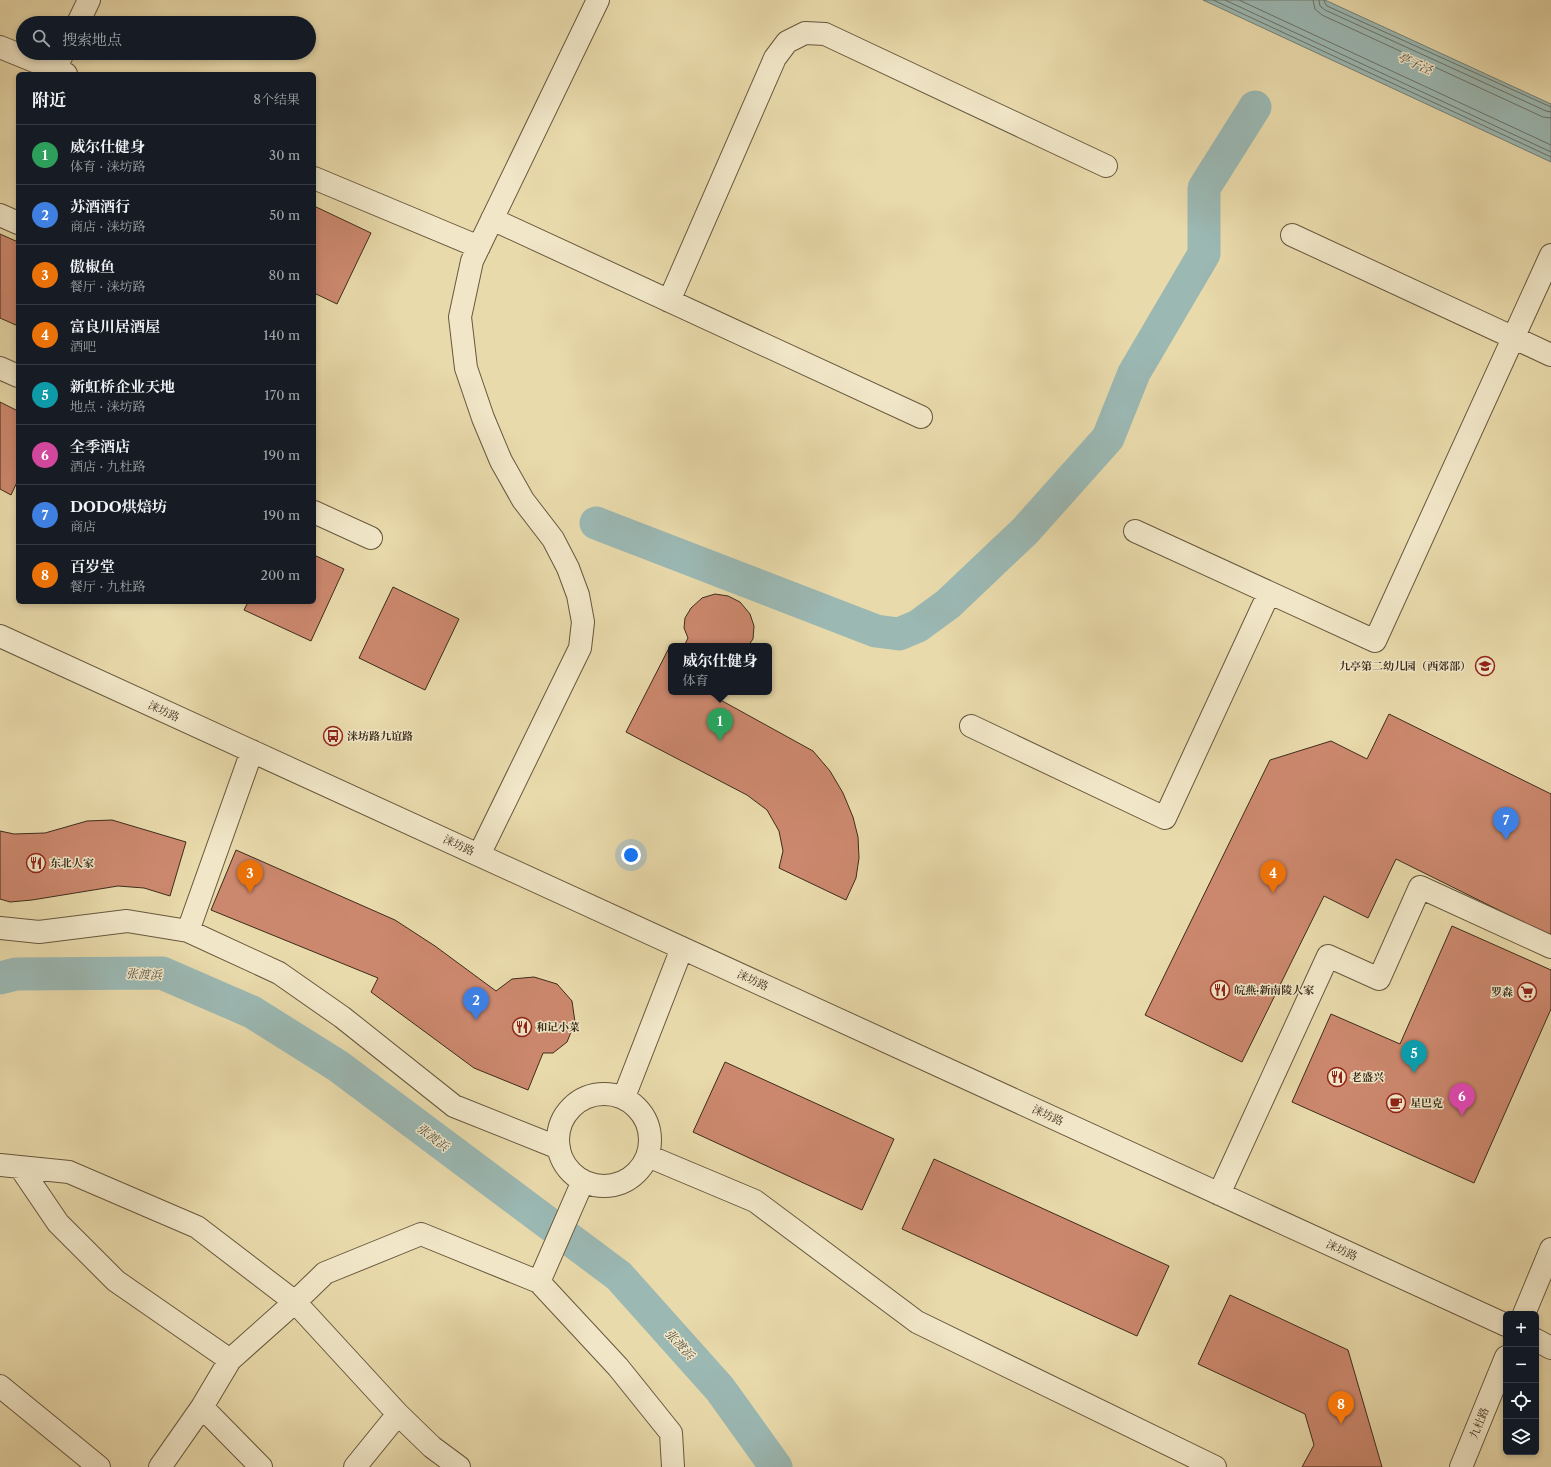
<!DOCTYPE html>
<html lang="zh">
<head>
<meta charset="utf-8">
<style>
  body { margin:0; font-family:"Libre Caslon Text","Noto Serif SC",serif; background:#242831; color:#f1f3f6 }
  .controls { position:absolute; right:12px; bottom:12px; display:grid; overflow:hidden; border-radius:6px; box-shadow:0 2px 6px #0003 }
  .controls button { width:36px; height:36px; display:grid; place-items:center; padding:0; border:0; border-bottom:1px solid #363941; background:#171b24; color:#f1f3f6; font:20px sans-serif }
  .you { position:absolute; left:631px; top:855px; width:14px; height:14px; margin:-10px; border:3px solid #fff; border-radius:50%; background:#1a73e8; box-shadow:0 0 0 6px #1a73e833 }
  .badge { display:grid; place-items:center; width:26px; height:26px; border-radius:50%; background:#c59692; color:#fff; font-size:13px; font-weight:700 }
  .pin { position:absolute; translate:-50% -33px; filter:drop-shadow(0 1px 2px #0008) }
  .pin::after { content:''; position:absolute; top:21px; width:14px; height:12px; background:inherit; clip-path:polygon(0 0,100% 0,50% 100%) }
  .popup { position:absolute; left:668px; top:643px; width:104px; height:52px; box-sizing:border-box; display:grid; place-content:center; border-radius:6px; background:#171b24; filter:drop-shadow(0 1px 3px #0005); font-size:13px; white-space:nowrap; color:#9ea1a6 }
  .popup b { font-size:15px; color:#f1f3f6 }
  .popup::after { content:''; position:absolute; left:50%; top:100%; margin-left:-8px; border:8px solid transparent; border-top-color:#171b24 }
  .list { margin:0; padding:0; list-style:none }
  h2 { display:flex; justify-content:space-between; align-items:center; height:52px; margin:0; padding:0 16px; font-size:17px }
  h2 small { font-size:13px; font-weight:400; color:#9ea1a6 }
  .list li { display:grid; grid-template-columns:26px 1fr auto; gap:12px; align-items:center; box-sizing:border-box; height:60px; padding:0 16px; border-top:1px solid #363941 }
  .list b { display:block; font-size:15px; white-space:nowrap }
  .list p { margin:0; font-size:13px; white-space:nowrap; color:#9ea1a6 }
  .list em { font-size:13px; font-style:normal; color:#9ea1a6 }
  .icon { flex:none; width:22px; height:22px; fill:none; stroke:currentColor; stroke-width:2; stroke-linecap:round; stroke-linejoin:round }
  .map { position:relative; flex:none; width:1551px; height:1467px; overflow:hidden }
  .search { position:absolute; background:#171b24; box-shadow:0 2px 6px #0003; left:16px; top:16px; width:300px; height:44px; display:flex; align-items:center; gap:10px; box-sizing:border-box; padding:0 14px; border-radius:22px; color:#9ea1a6; font-size:15px }
  .panel { position:absolute; background:#171b24; box-shadow:0 2px 6px #0003; left:16px; top:72px; width:300px; height:532px; border-radius:6px }
  .map>svg:first-child { display:block }
</style>
</head>
<body>
<div class="map">
<svg width="1551" height="1467" viewBox="0 0 1551 1467">
  <rect width="100%" height="100%" fill="#e9daab"/>
  <filter id="stains"><feTurbulence type="fractalNoise" baseFrequency=".005" numOctaves="4"/><feColorMatrix values="0 0 0 0 .2 0 0 0 0 .09 0 0 0 0 .02 0 0 0 .5 -.17"/></filter>
  <radialGradient id="worn" r=".72"><stop offset=".6" stop-color="#630" stop-opacity="0"/><stop offset="1" stop-color="#630" stop-opacity=".3"/></radialGradient>
  <path fill="#9bb8b3" stroke="#758076" d="M1203,0H1325L1551,104V162Z"/>
  <g fill="none" stroke-linecap="round" stroke-linejoin="round">
    <path stroke="#6c7266" stroke-width="1" d="M1213,0L1551,157
      M1225,0L1551,152
      M1239,0L1551,145
      M1313,0L1315,9L1322,15L1543,117L1551,118
      M1319,0L1320,6L1325,10L1546,111L1551,112
      M1324,0L1325,3L1327,6L1551,107"/>
    <path stroke="#9bb8b3" stroke-width="33" d="M596,523L876,631L899,634L918,626L948,604L1025,531L1108,438L1134,373L1204,254V188L1255,107
      M0,978L16,974L162,973L252,1012L338,1066L619,1276L720,1389L776,1467"/>
  </g>
  <path fill="#cc886e" stroke="#3c2c1a" d="M314,206L371,233L337,304L314,293Z
    M0,234L18,242V326L0,318Z
    M0,402L18,411V480L11,495L0,489Z
    M314,555L344,569L311,641L244,610L248,602H314Z
    M393,587L459,619L425,690L359,658Z
    M715,594L728,596L740,602L750,614L754,626L753,639L748,646H684L688,638L684,628L685,618L691,608L702,598Z
    M670,646L671,692H706L813,751L830,771L843,793L853,817L858,837L859,858L856,878L846,900L779,868L783,851L779,831L767,810L747,795L626,732Z
    M1389,714L1551,794V936L1396,859L1368,918L1324,896L1242,1062L1145,1015L1270,760L1331,741L1367,759Z
    M112,820L186,842L170,896L144,888L118,886L32,900L10,902L0,899V831L14,834L45,833L87,821Z
    M236,850L395,920L435,946L496,991L512,979L534,977L557,984L572,1001L575,1022L567,1042L553,1053H543L528,1090L474,1068L371,992L378,978L211,910Z
    M1452,926L1551,970V1009L1474,1183L1292,1102L1331,1014L1400,1044Z
    M725,1062L894,1139L862,1210L693,1132Z
    M934,1159L1169,1266L1137,1336L902,1229Z
    M1230,1295L1348,1350L1382,1467H1302L1314,1445L1305,1414L1198,1364Z"/>
  <g fill="none" stroke-linecap="round" stroke-linejoin="round">
    <defs>
      <path id="minor" d="M78,23L89,0
        M0,47L66,74
        M55,69L63,53
        M314,178L479,247
        M0,215L18,223
        M492,219L921,417
        M1292,235L1551,355
        M669,301L775,58L787,42L805,33L825,34L1106,166
        M0,368L18,376
        M314,512L371,538
        M1135,531L1375,641L1551,255
        M0,636L1506,1325
        M971,726L1165,818L1269,593
        M479,855L580,648L583,622L578,595L568,568L553,539L523,500L501,461L483,418L466,368L460,317L472,261L598,0
        M0,928L39,932L127,921L188,931L279,973L342,1017L454,1106L559,1148
        M188,931L252,751
        M558 1140a46 46 0 1 1 92 0a46 46 0 1 1-92 0Z
        M624,1097L682,948
        M648,1156L755,1201L917,1322L1215,1467
        M0,1165L69,1172L197,1227L295,1302L398,1414L432,1447L459,1467
        M20,1167L58,1223L116,1281L230,1360
        M1219,1194L1328,956L1379,979L1420,887L1551,947
        M539,1282L583,1181
        M1524,1314L1551,1249
        M1536,1340L1551,1348
        M0,1386L99,1467
        M202,1407L261,1467
        M160,1467L202,1407L230,1360L295,1302L325,1273L421,1234L539,1282L618,1367L671,1433L673,1467
        M355,1467L398,1414
        M1461,1467L1506,1357"/>
    </defs>
    <use href="#minor" stroke="#67583e" stroke-width="24"/>
    <use href="#minor" stroke="#f1e7c8" stroke-width="22"/>
  </g>
  <defs>
    <symbol id="school-ring" viewBox="-11 -11 22 22"><circle r="9.5" fill="#f1e7c8" stroke="#8f2418" stroke-width="1.5"/><path d="M0-5L7-2L0 1L-7-2ZM-4 1L0 2.5L4 1V4Q0 6-4 4Z" fill="#8f2418"/></symbol>
    <symbol id="bus-ring" viewBox="-11 -11 22 22"><circle r="9.5" fill="#f1e7c8" stroke="#8f2418" stroke-width="1.5"/><path d="M-5-6H5V4H4V6H2V4H-2V6H-4V4H-5ZM-3.5-4V0h7V-4ZM-3.5 1.2v1.5H-2V1.2ZM2 1.2v1.5H3.5V1.2Z" fill="#8f2418"/></symbol>
    <symbol id="restaurant-ring" viewBox="-11 -11 22 22"><circle r="9.5" fill="#f1e7c8" stroke="#8f2418" stroke-width="1.5"/><path d="M-5-6h1v4h1v-4h1v4h1v-4h1v5L-1.5 .5V6h-2V.5L-5-1ZM5-6V6H3V1.5H1.5Q1.5-4 5-6Z" fill="#8f2418"/></symbol>
    <symbol id="supermarket-ring" viewBox="-11 -11 22 22"><circle r="9.5" fill="#f1e7c8" stroke="#8f2418" stroke-width="1.5"/><path d="M-6-5.5h2.5l.6 2H6L4.5 2H-2.5L-4.4-4H-6ZM-1.5 3.2a1.3 1.3 0 1 0 .1 0ZM3 3.2a1.3 1.3 0 1 0 .1 0Z" fill="#8f2418"/></symbol>
    <symbol id="cafe-ring" viewBox="-11 -11 22 22"><circle r="9.5" fill="#f1e7c8" stroke="#8f2418" stroke-width="1.5"/><path d="M-5.5-4.5H6V0H3Q3 3.5 0 3.5H-2.5Q-5.5 3.5-5.5 0ZM3-3.2v2h1.7v-2ZM-6 4.5H4V6H-6Z" fill="#8f2418"/></symbol>
  </defs>
  <g fill-rule="evenodd">
    <use href="#school-ring" x="1474" y="655" width="22" height="22"/>
    <use href="#bus-ring" x="322" y="725" width="22" height="22"/>
    <use href="#restaurant-ring" x="25" y="852" width="22" height="22"/>
    <use href="#restaurant-ring" x="1209" y="979" width="22" height="22"/>
    <use href="#supermarket-ring" x="1516" y="981" width="22" height="22"/>
    <use href="#restaurant-ring" x="511" y="1016" width="22" height="22"/>
    <use href="#restaurant-ring" x="1326" y="1066" width="22" height="22"/>
    <use href="#cafe-ring" x="1385" y="1092" width="22" height="22"/>
  </g>
  <g text-anchor="middle" dominant-baseline="central" stroke-width="3" stroke-linejoin="round" paint-order="stroke">
    <g font-size="11" font-weight="bold" fill="#3c2c1a" stroke="#f1e7c8" text-anchor="start">
      <text x="1471" y="666" text-anchor="end">九亭第二幼儿园（西郊部）</text>
      <text x="347" y="736">涞坊路九谊路</text>
      <text x="50" y="863">东北人家</text>
      <text x="1234" y="990">皖燕·新南陵人家</text>
      <text x="1513" y="992" text-anchor="end">罗森</text>
      <text x="536" y="1027">和记小菜</text>
      <text x="1351" y="1077">老盛兴</text>
      <text x="1410" y="1103">星巴克</text>
    </g>
    <g font-size="11" fill="#3c2c1a" stroke="#f1e7c8">
      <text transform="translate(164 711) rotate(25)">涞坊路</text>
      <text transform="translate(459 845) rotate(25)">涞坊路</text>
      <text transform="translate(753 980) rotate(25)">涞坊路</text>
      <text transform="translate(1048 1115) rotate(25)">涞坊路</text>
      <text transform="translate(1342 1250) rotate(25)">涞坊路</text>
      <text transform="translate(1479 1423) rotate(-68)">九杜路</text>
    </g>
    <g font-size="12" font-style="italic" fill="#544f40" stroke="#f1e7c8">
      <text transform="translate(1415 63) rotate(25)">亭子泾</text>
      <text transform="translate(144 974) rotate(2)">张渡浜</text>
      <text transform="translate(433 1137) rotate(37)">张渡浜</text>
      <text transform="translate(680 1344) rotate(48)">张渡浜</text>
    </g>
  </g>
  <rect width="100%" height="100%" filter="url(#stains)"/>
  <rect width="100%" height="100%" fill="url(#worn)"/>
</svg>
<div class="controls">
<button>+</button>
<button>−</button>
<button><svg class="icon" aria-label="locate" viewBox="0 0 24 24"><circle cx="12" cy="12" r="6"/><path d="M12 2v4M12 18v4M2 12h4M18 12h4"/></svg></button>
<button><svg class="icon" aria-label="layers" viewBox="0 0 24 24"><path d="M12 4l9 5-9 5-9-5zM3 14l9 5 9-5"/></svg></button>
</div>
<div class="you"></div>
<div class="pin badge" style="left:720px;top:741px;background:#2e9e5b">1</div>
<div class="popup"><b>威尔仕健身</b>体育</div>
<div class="pin badge" style="left:476px;top:1020px;background:#3f7fe0">2</div>
<div class="pin badge" style="left:250px;top:893px;background:#e8710a">3</div>
<div class="pin badge" style="left:1273px;top:893px;background:#e8710a">4</div>
<div class="pin badge" style="left:1414px;top:1073px;background:#0f9aa8">5</div>
<div class="pin badge" style="left:1462px;top:1116px;background:#d1479c">6</div>
<div class="pin badge" style="left:1506px;top:840px;background:#3f7fe0">7</div>
<div class="pin badge" style="left:1341px;top:1424px;background:#e8710a">8</div>
<div class="search"><svg class="icon" aria-label="search" viewBox="0 0 24 24"><circle cx="10" cy="10" r="6"/><path d="M15 15l6 6"/></svg>搜索地点</div>
<section class="panel">
<h2>附近<small>8个结果</small></h2>
<ul class="list">
<li><span class="badge" style="background:#2e9e5b">1</span><div><b>威尔仕健身</b><p>体育 · 涞坊路</p></div><em>30 m</em></li>
<li><span class="badge" style="background:#3f7fe0">2</span><div><b>苏酒酒行</b><p>商店 · 涞坊路</p></div><em>50 m</em></li>
<li><span class="badge" style="background:#e8710a">3</span><div><b>傲椒鱼</b><p>餐厅 · 涞坊路</p></div><em>80 m</em></li>
<li><span class="badge" style="background:#e8710a">4</span><div><b>富良川居酒屋</b><p>酒吧</p></div><em>140 m</em></li>
<li><span class="badge" style="background:#0f9aa8">5</span><div><b>新虹桥企业天地</b><p>地点 · 涞坊路</p></div><em>170 m</em></li>
<li><span class="badge" style="background:#d1479c">6</span><div><b>全季酒店</b><p>酒店 · 九杜路</p></div><em>190 m</em></li>
<li><span class="badge" style="background:#3f7fe0">7</span><div><b>DODO烘焙坊</b><p>商店</p></div><em>190 m</em></li>
<li><span class="badge" style="background:#e8710a">8</span><div><b>百岁堂</b><p>餐厅 · 九杜路</p></div><em>200 m</em></li>
</ul>
</section>
</div>
</body>
</html>
